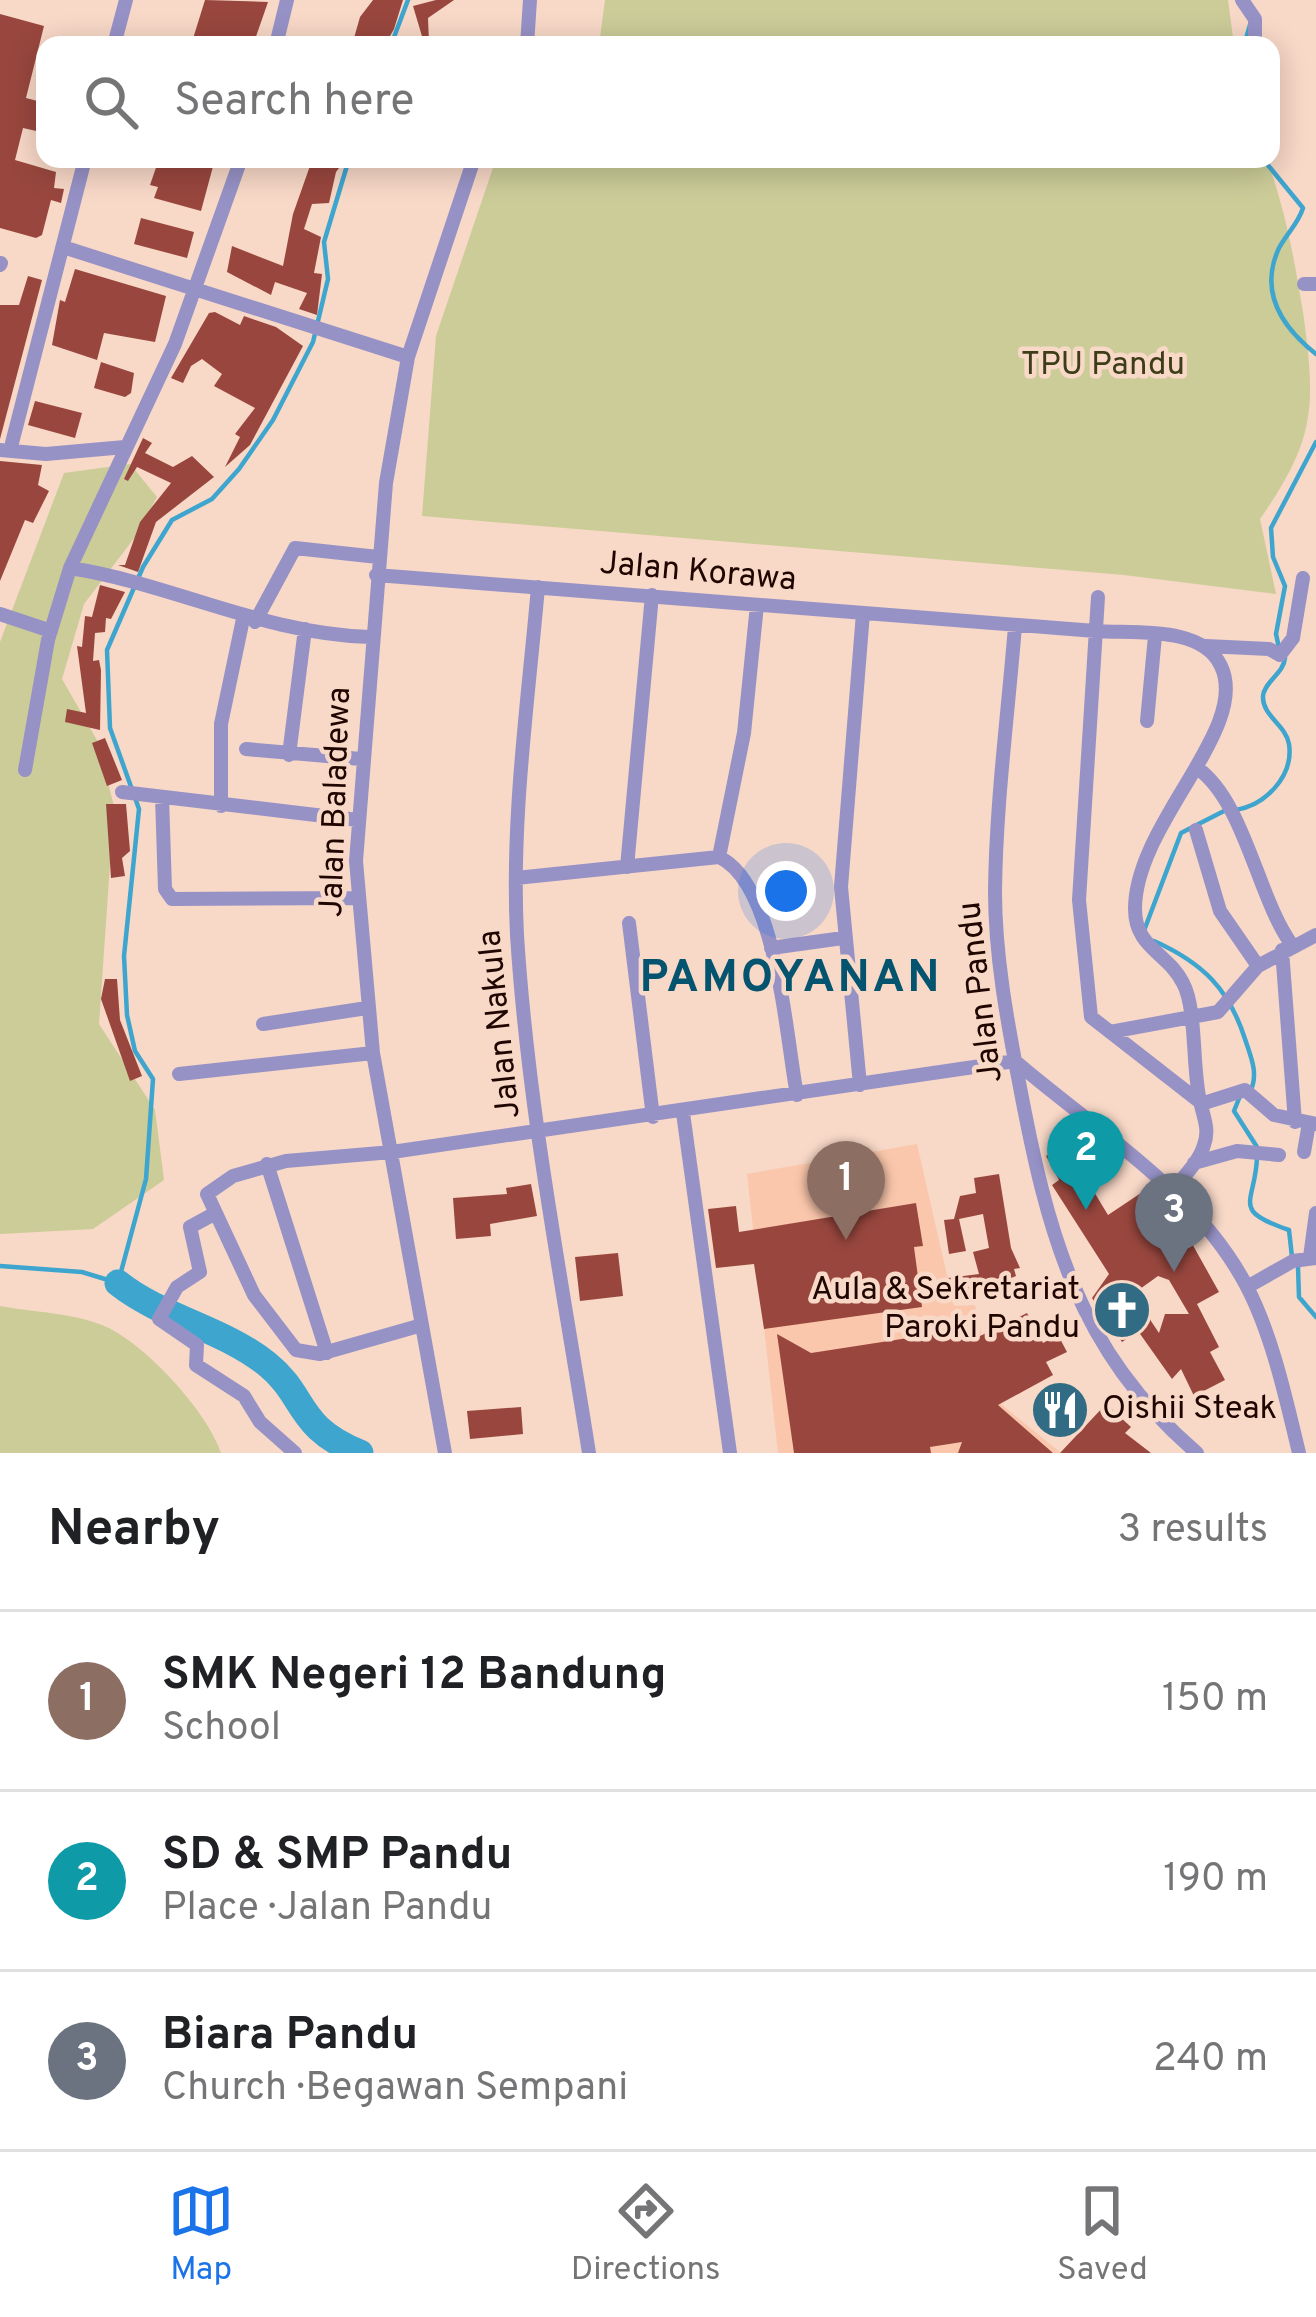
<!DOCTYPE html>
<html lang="en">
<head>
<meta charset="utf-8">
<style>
  body { margin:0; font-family:Overpass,sans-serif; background:#f6f6f6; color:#202124 }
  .you { position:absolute; left:786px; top:891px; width:42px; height:42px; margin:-30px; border:9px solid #fff; border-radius:50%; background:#1a73e8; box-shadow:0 0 0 18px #1a73e833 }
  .badge { display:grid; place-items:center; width:78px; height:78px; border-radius:50%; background:#1a73e8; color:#fff; font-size:39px; font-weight:700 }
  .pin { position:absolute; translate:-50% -99px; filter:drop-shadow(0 3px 6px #0008) }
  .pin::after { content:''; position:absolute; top:63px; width:42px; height:36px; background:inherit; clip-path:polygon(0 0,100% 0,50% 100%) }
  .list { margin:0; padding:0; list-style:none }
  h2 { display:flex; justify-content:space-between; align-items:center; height:156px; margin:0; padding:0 48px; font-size:51px }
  h2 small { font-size:39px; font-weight:400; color:#757577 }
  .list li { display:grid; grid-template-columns:78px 1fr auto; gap:36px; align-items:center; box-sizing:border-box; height:180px; padding:0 48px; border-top:3px solid #e0e0e0 }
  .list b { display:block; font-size:45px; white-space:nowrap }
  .list p { margin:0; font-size:39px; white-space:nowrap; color:#757577 }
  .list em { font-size:39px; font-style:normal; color:#757577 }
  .icon { flex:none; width:66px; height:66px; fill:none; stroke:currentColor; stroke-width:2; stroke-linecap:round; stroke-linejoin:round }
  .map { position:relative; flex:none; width:1316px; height:1453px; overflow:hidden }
  .search { position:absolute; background:#fff; box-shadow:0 6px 30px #0003; left:36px; right:36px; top:36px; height:132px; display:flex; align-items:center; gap:30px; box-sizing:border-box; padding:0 42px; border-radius:24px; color:#757577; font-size:45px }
  .sheet { height:696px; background:#fff }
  nav { display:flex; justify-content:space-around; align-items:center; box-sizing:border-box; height:168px; border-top:3px solid #e0e0e0; background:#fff; font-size:33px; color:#757577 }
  nav a { display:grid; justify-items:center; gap:6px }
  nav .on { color:#1a73e8 }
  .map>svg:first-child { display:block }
</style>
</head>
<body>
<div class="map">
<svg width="1316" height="1453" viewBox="0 0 1316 1453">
  <rect width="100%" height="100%" fill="#f8d8c7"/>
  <path fill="#fbc7ac" d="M917,1144L954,1306L975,1305L996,1400L1061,1453H778L747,1174Z"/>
  <path fill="#cbcc98" d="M605,0H1228L1234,45H599Z
    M496,159H1267C1287,217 1293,253 1303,312C1316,406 1316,439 1260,519L1276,594L1124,575L422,516L436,336Z
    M130,464L157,497L135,537L84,604L62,679L97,740L114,806L99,1024L155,1110L164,1180L93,1229L0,1234V642L64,473Z
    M0,1306C32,1312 72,1313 102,1325C143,1341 208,1412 221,1453H0Z"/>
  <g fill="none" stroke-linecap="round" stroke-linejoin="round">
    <path stroke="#3ea5cf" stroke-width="4.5" d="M391,45L408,0
      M1244,45L1250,25
      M1263,159L1303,208C1298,224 1287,233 1279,248C1258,293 1283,328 1316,354
      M1279,648L1276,634L1285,586L1273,557L1271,528L1316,442
      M1235,810C1264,806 1294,777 1289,744C1286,725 1262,716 1263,696C1264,682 1284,673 1285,658
      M1145,928L1181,833L1224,811
      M1154,941C1203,963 1229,989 1245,1039C1251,1057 1259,1074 1250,1092
      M1240,1096L1234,1111L1257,1147
      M1257,1158C1255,1204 1230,1210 1289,1230L1292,1257
      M0,1266L82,1272L118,1283L146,1179L153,1079L135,1051L127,1015L124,956L139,809L110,728L107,650L143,567L172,520L212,499L239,469L273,420L313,342L328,279L324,242L349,159
      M1298,1267L1299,1297L1316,1317"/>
    <path stroke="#3ea5cf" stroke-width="27" d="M118,1283C162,1318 222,1328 267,1364C307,1396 295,1427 360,1453"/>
  </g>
  <path fill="#99473e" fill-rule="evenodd" d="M205,0L268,2L253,45H191Z
    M373,0H403L394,29L385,45H352L360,17Z
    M436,0H454L428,18L429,42L424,43L413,6Z
    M0,14L44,26L26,98L45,103V133L23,128L15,160L56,172L54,188L64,189L61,203L51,200L42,235L36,238L0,228Z
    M159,159H215L201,211L154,198L158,187L150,185Z
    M304,159H346L336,172L329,203L312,204L304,229L321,237L314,273L322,274L317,315L299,309L307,293L275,282L271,295L227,272L232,246L283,266L293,214L311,163Z
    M141,218L194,232L187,258L134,244Z
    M75,269L166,296L155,342L104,333L97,360L52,345L60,300L65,302Z
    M28,276L42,280L0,439V305H19Z
    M215,312L240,325L244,316L276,327L303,346L250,445L225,467L240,437L235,434L255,408L214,386L222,374L202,359L191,366L183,383L171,378L209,313Z
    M101,362L134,373L131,393L125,397L94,388Z
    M35,401L82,413L75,438L28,425Z
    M143,438L152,443L145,453L173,467L192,456L214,477L156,522L138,572L118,565H125L140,522L171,483L137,467L128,481L124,479Z
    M0,461L42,465L38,485L49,491L33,523L25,520L0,581Z
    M100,585L125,592L111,619L106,618L105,632L95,633L93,661L99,660L101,670L100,730L65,722L67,709L86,713L77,646L82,647L85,616L92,617Z
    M105,738L122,780L107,786L92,743Z
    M106,804H126L130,851L122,858L125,876L111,878Z
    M105,979H117L120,1020L142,1076L130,1081L101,999Z
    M1078,1137L1092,1160L1079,1167L1108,1215L1141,1193L1169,1236L1190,1240L1219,1292L1197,1304L1219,1347L1210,1352L1225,1380L1194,1396L1181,1369L1172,1379L1138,1331L1122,1342L1092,1298L1109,1274L1052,1185L1059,1180L1046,1156ZM1158,1276L1169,1280L1189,1314H1165L1159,1333L1133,1294Z
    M999,1174L1011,1248L1020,1268L1014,1269L1016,1276L986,1289L950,1293L948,1278L979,1274L973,1252L989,1248L983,1214L959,1219L966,1251L949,1254L944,1220L954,1219L960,1196L976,1193L974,1178Z
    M531,1184L537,1216L490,1224L491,1236L456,1239L453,1198L507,1194L506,1188Z
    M916,1203L923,1246L914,1247L922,1307L764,1329L754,1264L716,1268L708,1209L736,1206L739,1232Z
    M618,1253L623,1296L580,1301L575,1257Z
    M1027,1313L1043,1343L1058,1335L1067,1352L1046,1362L1053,1375L998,1405L1053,1453H958L962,1442L930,1447L931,1453H794L777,1334L811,1353L934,1334L932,1324L976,1319L978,1337Z
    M1106,1404L1131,1427L1125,1433L1151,1453H1060Z
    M521,1407L523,1434L470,1439L467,1411Z"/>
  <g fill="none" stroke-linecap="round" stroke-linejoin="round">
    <path stroke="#9792c6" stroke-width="14" d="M1242,0L1255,19V42
      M114,45L126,0
      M276,45L287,0
      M527,45L530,0
      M63,247L408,357
      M0,265L1,263
      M1304,284H1316
      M12,443L85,159
      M0,450L46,454L125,447
      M70,568C173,584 264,634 370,637
      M376,575L1095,631C1134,634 1202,625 1221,666C1251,729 1135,823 1135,909C1135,948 1168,953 1183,983C1197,1009 1192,1069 1200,1101C1203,1116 1210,1129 1204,1145C1199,1162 1183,1177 1173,1190
      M538,587C528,702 511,820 517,935C528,1109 562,1281 589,1453
      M1098,597L1079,900L1091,1017L1200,1102
      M0,614L51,631
      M255,622L295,548L378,557
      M1015,626C1008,714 996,803 995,891C995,955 1007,1020 1019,1082C1047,1231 1077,1351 1197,1453
      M1206,646L1269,649L1280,655L1293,638L1303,578
      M1147,721L1155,636
      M246,749L361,759
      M289,755L305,629
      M1196,767C1245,801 1257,897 1292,945
      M25,770L48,640L70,568L175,344L241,159
      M122,792L358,820
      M162,797L165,889L172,899L357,898
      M221,806V724L243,619
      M1196,830L1220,911L1258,966
      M719,857C777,884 786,1038 797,1095
      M719,857L744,733L757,605
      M627,867L652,595
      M516,878L719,857
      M629,923L653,1117
      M771,948L843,938
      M1282,950L1295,1122
      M263,1024L367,1008
      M1110,1032L1218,1012L1258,966L1316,935
      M1015,1061C1095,1130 1195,1189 1246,1285C1272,1334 1286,1399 1299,1453
      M179,1074L373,1053
      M860,1085L841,887L863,613
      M1201,1104L1245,1090L1274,1115L1316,1124
      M683,1113L730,1453
      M1304,1152L1309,1123
      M1194,1163L1237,1151L1279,1155
      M267,1164L327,1353
      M212,1215L190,1227L200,1272L177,1287L159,1319L197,1345L196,1365L244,1396L260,1422L295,1453
      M1310,1257L1316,1213
      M1247,1287L1293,1261L1316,1258
      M422,1325L320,1354L296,1350L254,1295L207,1194L233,1176L286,1161L392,1152L1015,1061
      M445,1453L373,1053L356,861L386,483L408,357L474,159"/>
  </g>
  <defs>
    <symbol id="church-disc" viewBox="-11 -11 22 22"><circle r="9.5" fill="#316b84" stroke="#f8d8c7"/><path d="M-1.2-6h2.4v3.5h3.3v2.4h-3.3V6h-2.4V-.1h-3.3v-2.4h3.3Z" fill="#fff"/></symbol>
    <symbol id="restaurant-disc" viewBox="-11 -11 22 22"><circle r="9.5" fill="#316b84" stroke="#f8d8c7"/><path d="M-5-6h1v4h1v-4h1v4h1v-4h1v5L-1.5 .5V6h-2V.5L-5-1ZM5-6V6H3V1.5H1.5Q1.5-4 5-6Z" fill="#fff"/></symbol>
  </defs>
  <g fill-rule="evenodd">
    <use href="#church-disc" x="1089" y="1277" width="66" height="66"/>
    <use href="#restaurant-disc" x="1027" y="1377" width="66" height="66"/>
  </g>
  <g text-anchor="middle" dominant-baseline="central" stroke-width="9" stroke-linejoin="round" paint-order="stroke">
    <g font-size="33" fill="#3d3d17" stroke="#f8d8c7">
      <text x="1103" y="366">TPU Pandu</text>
    </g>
    <g font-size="33" fill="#200600" stroke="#f8d8c7">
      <text transform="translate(698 573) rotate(5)">Jalan Korawa</text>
      <text transform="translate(337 802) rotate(-88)">Jalan Baladewa</text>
      <text transform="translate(982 992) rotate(-97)">Jalan Pandu</text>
      <text transform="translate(501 1024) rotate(-96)">Jalan Nakula</text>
    </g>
    <g font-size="33" fill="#200600" stroke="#f8d8c7" text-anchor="end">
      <text x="1080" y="1291">Aula &amp; Sekretariat<tspan x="1080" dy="38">Paroki Pandu</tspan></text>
      <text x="1102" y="1410" text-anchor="start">Oishii Steak</text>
    </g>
    <g font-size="45" font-weight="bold" letter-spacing="3" fill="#05546f" stroke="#f8d8c7">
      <text x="791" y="979">PAMOYANAN</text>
    </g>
  </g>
</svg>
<div class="you"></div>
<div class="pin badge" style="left:846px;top:1240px;background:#8d6e63">1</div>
<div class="pin badge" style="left:1086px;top:1210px;background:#0f9aa8">2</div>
<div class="pin badge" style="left:1174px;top:1272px;background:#6b7280">3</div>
<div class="search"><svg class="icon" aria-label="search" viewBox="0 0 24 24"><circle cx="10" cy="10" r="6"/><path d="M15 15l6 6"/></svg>Search here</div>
</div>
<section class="sheet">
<h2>Nearby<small>3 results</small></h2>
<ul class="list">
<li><span class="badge" style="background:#8d6e63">1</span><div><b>SMK Negeri 12 Bandung</b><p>School</p></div><em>150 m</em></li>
<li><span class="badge" style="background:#0f9aa8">2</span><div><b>SD &amp; SMP Pandu</b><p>Place · Jalan Pandu</p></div><em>190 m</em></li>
<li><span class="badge" style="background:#6b7280">3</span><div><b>Biara Pandu</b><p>Church · Begawan Sempani</p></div><em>240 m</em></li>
</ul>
</section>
<nav>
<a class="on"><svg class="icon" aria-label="map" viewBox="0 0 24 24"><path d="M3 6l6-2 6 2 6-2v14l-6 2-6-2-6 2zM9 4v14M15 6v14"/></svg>Map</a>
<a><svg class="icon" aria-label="directions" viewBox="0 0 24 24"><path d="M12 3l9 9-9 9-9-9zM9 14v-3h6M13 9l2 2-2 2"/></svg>Directions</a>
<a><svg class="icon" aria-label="saved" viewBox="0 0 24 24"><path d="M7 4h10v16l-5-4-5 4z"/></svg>Saved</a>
</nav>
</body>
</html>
